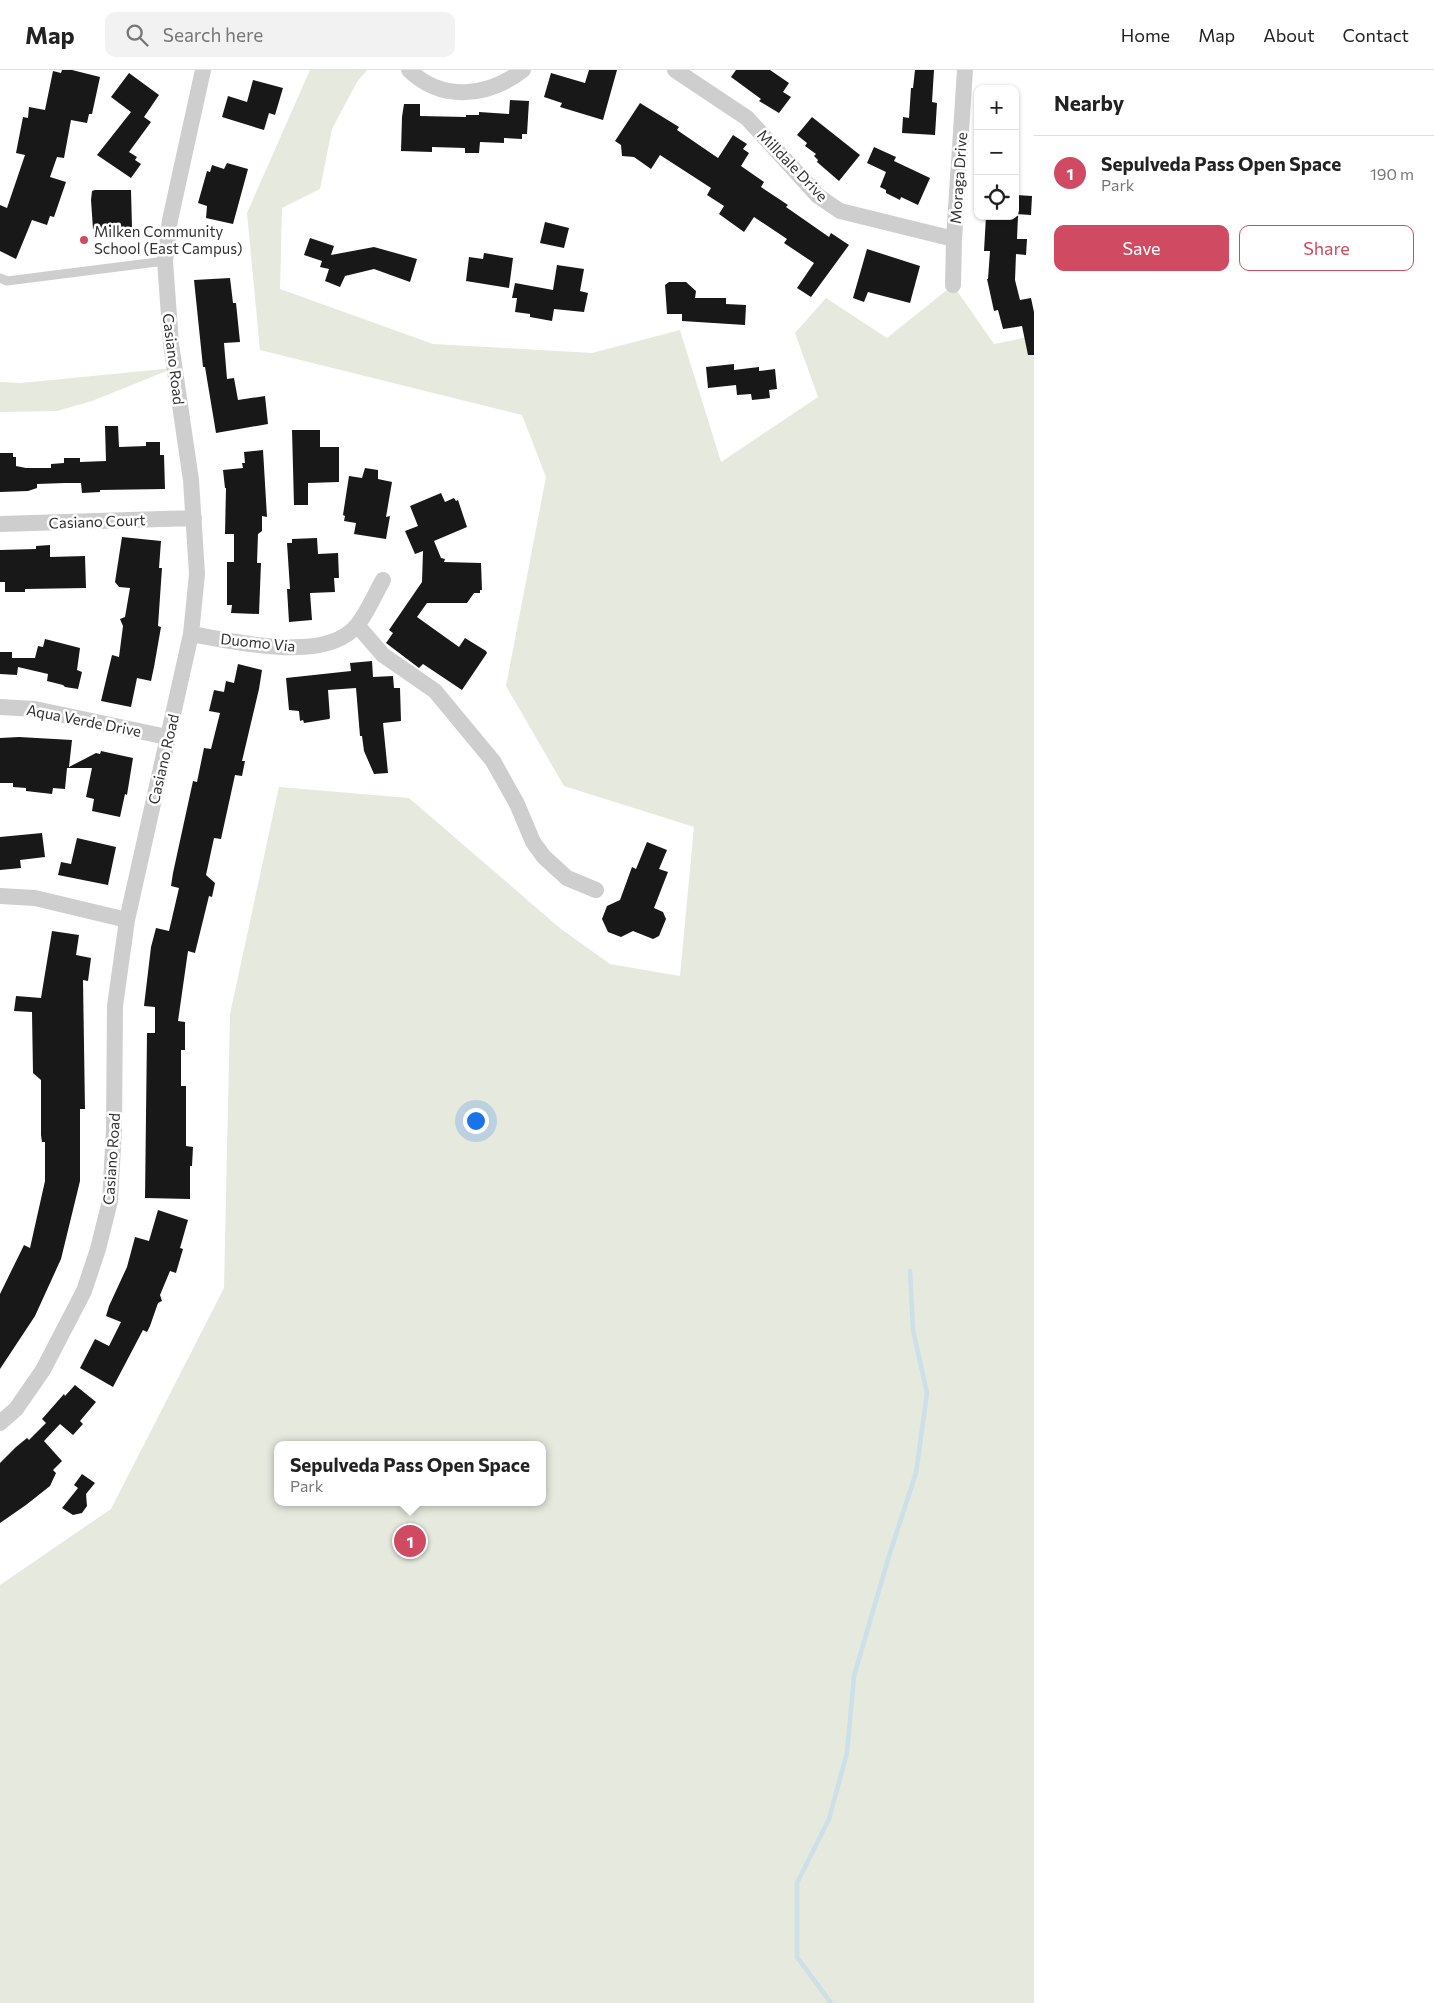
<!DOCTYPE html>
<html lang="en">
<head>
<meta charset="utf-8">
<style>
  body { margin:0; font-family:Commissioner,sans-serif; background:#f2f2f2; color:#222 }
  .controls { position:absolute; right:15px; top:15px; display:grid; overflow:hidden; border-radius:10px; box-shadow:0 1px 4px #0004 }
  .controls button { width:45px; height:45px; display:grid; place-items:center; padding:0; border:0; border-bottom:1px solid #e0e0e0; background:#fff; color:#222; font:25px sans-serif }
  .you { position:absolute; left:475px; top:1050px; width:18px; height:18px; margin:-12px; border:4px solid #fff; border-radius:50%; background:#1a73e8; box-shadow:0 0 0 8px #1a73e833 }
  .badge { display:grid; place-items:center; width:32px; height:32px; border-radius:50%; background:#d04a61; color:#fff; font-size:16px; font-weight:700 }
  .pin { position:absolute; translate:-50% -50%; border:2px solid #fff; box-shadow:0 1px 5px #0006 }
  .popup { position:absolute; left:274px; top:1371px; width:272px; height:65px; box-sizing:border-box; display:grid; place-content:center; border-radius:10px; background:#fff; filter:drop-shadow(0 1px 4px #0005); font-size:16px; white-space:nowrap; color:#767676 }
  .popup b { font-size:19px; color:#222 }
  .popup::after { content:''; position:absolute; left:50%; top:100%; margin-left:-10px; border:10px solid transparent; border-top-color:#fff }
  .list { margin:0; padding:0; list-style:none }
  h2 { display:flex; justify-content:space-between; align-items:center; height:65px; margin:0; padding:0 20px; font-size:21px }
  h2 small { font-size:16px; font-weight:400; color:#767676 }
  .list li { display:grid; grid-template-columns:32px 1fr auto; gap:15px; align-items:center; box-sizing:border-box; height:75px; padding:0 20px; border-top:1px solid #e0e0e0 }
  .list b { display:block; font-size:19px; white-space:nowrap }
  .list p { margin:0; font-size:16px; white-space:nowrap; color:#767676 }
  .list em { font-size:16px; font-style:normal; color:#767676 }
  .actions { display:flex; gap:10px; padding:15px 20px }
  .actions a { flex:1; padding:11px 0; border:1px solid #d04a61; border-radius:10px; text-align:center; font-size:18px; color:#d04a61 }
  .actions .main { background:#d04a61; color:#fff }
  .icon { flex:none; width:28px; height:28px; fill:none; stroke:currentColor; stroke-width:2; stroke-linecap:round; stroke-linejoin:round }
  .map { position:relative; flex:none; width:1034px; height:1933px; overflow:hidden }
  header { display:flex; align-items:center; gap:30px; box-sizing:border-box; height:70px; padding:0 25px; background:#fff; border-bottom:1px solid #e0e0e0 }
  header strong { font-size:24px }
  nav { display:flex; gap:28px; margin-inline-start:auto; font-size:18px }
  .search { width:350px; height:45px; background:#f2f2f2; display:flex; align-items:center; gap:12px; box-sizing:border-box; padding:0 18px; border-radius:10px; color:#767676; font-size:19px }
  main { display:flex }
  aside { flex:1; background:#fff }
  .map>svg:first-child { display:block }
</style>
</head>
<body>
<header>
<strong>Map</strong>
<div class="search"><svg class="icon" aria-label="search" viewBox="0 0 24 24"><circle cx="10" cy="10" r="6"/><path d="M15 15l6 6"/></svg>Search here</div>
<nav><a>Home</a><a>Map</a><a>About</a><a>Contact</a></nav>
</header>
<main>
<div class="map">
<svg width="1034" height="1933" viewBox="0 0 1034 1933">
  <rect width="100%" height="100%" fill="#fff"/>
  <path fill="#e5e9de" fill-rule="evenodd" d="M310,0H367L357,12L332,59L320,119L282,138L280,219L433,274L592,283L680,260L721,392L818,327L795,263L826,228L887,268L953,215L994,274L1034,266V1933H0V1515L111,1439L224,1218L230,944L279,717L409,728L561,859L610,894L680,906L694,757L564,716L506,616L546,407L522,345L260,280L247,143ZM278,1375H542V1432H278Z
    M174,298L92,331L57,341L0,342V312L21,313Z"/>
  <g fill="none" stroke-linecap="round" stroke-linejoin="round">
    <path stroke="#cddfe7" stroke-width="4.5" d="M831,1933L797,1887V1813L829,1749L847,1683L854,1606L889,1486L916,1403L927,1323L913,1260L910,1201"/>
  </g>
  <path fill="#181818" d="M62,0H72L100,7L92,44H89L87,53L71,50L64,88L57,87L50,107L66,112L54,147L50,146L47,155L32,150L16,189L0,181V135L7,138L25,85L16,83L23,47L28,48L29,37L45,40L53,1L61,3Z
    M589,0H617L603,50L560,37L562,33L544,27L551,3L585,13Z
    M736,0H770L789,13L783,22L791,27L779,43L759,31L761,29L731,7Z
    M915,0H934L932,32L937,33L935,65L902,63L903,47L909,48L911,18H913Z
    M129,3L159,25L144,47L151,52L129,82L137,87L135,90L141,94L131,108L97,85L131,42L111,27Z
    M253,10L283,18L275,45L269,43L264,60L222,47L228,26L247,32Z
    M510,30L529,31L527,64H522V69L504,68V73L480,72L479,83H465V78L432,77V82L401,81L402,47L404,34H420V46L466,47V45H479V42L509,44Z
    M640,33L679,57L677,60L718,88L733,65L747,74L743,79L749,83L741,96L764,112L761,117L788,135L786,137L829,167L831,163L849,175L811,227L797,218L814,193L784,173L787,169L754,147L744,162L719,144L724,136L707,125L711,118L660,85L651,99L634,87L622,86L621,75L615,71Z
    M812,47L860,85L839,111L817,92L818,90L814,86L816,84L805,76L807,73L797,65Z
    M874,77L896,87L894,91L930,108L918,135L901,127L900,130L886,123V120L880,117L886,102L867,93Z
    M227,93L248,99L233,154L206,148L207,136L198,133L207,101L210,102L212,95L224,99Z
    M95,120H131L132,158L128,159H93L91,130L92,121Z
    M1015,125L1032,126L1031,145L1015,144Z
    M986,146H1018L1017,169H1027L1026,185L1016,184L1015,210L1020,230L1031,228L1034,242V285H1028L1022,256L1003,259L998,240L994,241L987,209H988L990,181H984Z
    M545,152L569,158L564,178L540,173Z
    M310,168L334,176L331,185L374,177L417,189L410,212L374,199L345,206L340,217L325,211L329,199L320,197L322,191L304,185Z
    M867,179L920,196L910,233L868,222L864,232L853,228Z
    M484,183L513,188L509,218L466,211L469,187L483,189Z
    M557,195L584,199L580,221L588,223L584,242L554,239L552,251L530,247V244L515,242L517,228H512L515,213L553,220Z
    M230,208L233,233H236L240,272L224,273L227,309L234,308L238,330L265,326L268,354L216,363L205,297H203L194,210Z
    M669,212H686L696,221L695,228H726V234L746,235L745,255L682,251V244H667L665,215Z
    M734,294V300L759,297V301L775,299L777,319L769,320L770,328L752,330L751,324L737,325L736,315L708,318L706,297Z
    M105,356H118L119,377L146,376V372H160V385H164L165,419L100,420V422L82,423L81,413H65L37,414V418L28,421L0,422V383H13V387H16V396L26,398H51V394L64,393V388H80V392L106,391Z
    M292,360H320V377H339V412L308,413V435H294Z
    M263,380L267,447L262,446V461L258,464L257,493H261L259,544L231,543L232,535H227V492H234V464H225L226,418H225L223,400L243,398L242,393H245L244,382Z
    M365,398L378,400V409L392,412L386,447L390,446L386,469L354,464L356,453L344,451L345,446L343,445L349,406L362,408Z
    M441,423L445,432L454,428L456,431L458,430L467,457L434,471L441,488L445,489L444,492L481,493L482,520H480V523H474L467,533H427L417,547L459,577L465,568L486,581L487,583L462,620L423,594L419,598L386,573L393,563L389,560L422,512L423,481L415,484L405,461L418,456L410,436Z
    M122,467L161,471L159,498H162L158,556L161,557L154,597L151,611L137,608L131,637L101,631L112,585L119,587L123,556L120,549L125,547L130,518L119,517L115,512Z
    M317,468L318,484L338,483L339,508H334L335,522L310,523L312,550L289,552L287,519H290L287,473H292V469Z
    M50,475V487L85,486L86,518L25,519V522H5V512H0V480L36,479V476Z
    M45,569L80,578L77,600L82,602L78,619L65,617L63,615L47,611L48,604L18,597L17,605L0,604V582H12V588H35L38,576L43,577Z
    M372,591L373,607L393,606L394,618H400L401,651L383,653L388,703L374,704L364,681L362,666H360L356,618L328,620L330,648L329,649L304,653L303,650L300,651L299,641L289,640L286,608L351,601L350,593Z
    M238,594L262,600L259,619L242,691H245L242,706L235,705L221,769L214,768L206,805L215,813L212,827L209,826L195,883L188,881L178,951L185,952V980H181V1016H186V1076L193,1077L192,1096H190V1129L145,1128L147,963H155V937L144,936L151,877L156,858L169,861L179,818L171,816L173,803L193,711L197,712L204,678L211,679L220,643L209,641L214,620L224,622L226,611L234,613Z
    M19,667L72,670L69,697L96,683L100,684L101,681L133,688L127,725L125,724L120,747L92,741L94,729L86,727L92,698H67L65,719L53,718L52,724L26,721V718L13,717V713H0V668Z
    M42,763L45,787L20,790L21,798L0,800V767Z
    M77,768L116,777L108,815L58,805L61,792L71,794Z
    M647,772L667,780L659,799L668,802L654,838L663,842L666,849L659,866L653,869L633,861L621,867L608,862L602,849L607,836L620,830L632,797L636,799Z
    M52,861L79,865L76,885L91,888L88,911L83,910L85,1039H80V1111L61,1189L35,1246L0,1299V1224L24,1175L30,1178L45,1111V1072H42L41,1065V1010L33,1003L32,942L14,941L16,926L41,928Z
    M158,1140L188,1150L180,1178L183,1179L176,1203L170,1201L160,1225L162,1231L158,1233L150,1256L147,1262L143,1260L113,1317L80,1298L95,1269L109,1276L121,1252L106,1246L109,1236L127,1197L135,1167L149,1171Z
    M75,1315L96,1332L80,1351L83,1354L73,1365L60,1354L44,1371L62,1391L53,1400L56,1403L50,1416L26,1435L0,1453V1393L16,1377L27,1368L29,1370L46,1353L42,1349L64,1324L65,1326Z
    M82,1404L95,1413L86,1424L87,1436L82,1443L73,1445L62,1438L78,1418L74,1415Z"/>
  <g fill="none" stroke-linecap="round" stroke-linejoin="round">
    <path stroke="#cecece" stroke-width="9" d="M0,208L7,211L165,191"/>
    <path stroke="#cecece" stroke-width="16" d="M409,0C442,32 488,27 523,0
      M675,0L747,48L818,126L840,141L954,169
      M953,215L954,169L965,0
      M0,454L194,448
      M357,555L383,585L435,621L493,691L517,734L533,772L544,787L567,808L596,820
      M191,564C234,571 327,595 358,554C368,541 375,524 383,510
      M0,637L35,639L167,667
      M0,826L35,828L127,850
      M0,1353L16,1339L43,1300L84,1221L98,1179L110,1131L114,1059L115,936L127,850L191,564L197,504L191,410L171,274L165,191L170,150L203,0"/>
  </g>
  <circle fill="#d04a61" stroke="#fff" stroke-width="2" cx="84" cy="170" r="5"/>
  <g text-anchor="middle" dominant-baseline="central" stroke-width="5" stroke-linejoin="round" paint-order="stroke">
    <g font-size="15" fill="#313131" stroke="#fff">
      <text transform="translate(793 95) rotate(46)">Milldale Drive</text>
      <text transform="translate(958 108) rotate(-86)">Moraga Drive</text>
      <text transform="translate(174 289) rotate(83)">Casiano Road</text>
      <text transform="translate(97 451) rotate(-2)">Casiano Court</text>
      <text transform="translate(258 572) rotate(6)">Duomo Via</text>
      <text transform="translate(84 650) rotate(11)">Aqua Verde Drive</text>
      <text transform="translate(163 689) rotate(-77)">Casiano Road</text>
      <text transform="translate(111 1089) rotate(-86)">Casiano Road</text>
    </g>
    <g font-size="15" fill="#313131" stroke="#fff" text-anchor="start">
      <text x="94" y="161">Milken Community<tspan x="94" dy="17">School (East Campus)</tspan></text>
    </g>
  </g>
</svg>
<div class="controls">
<button>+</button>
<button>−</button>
<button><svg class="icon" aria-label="locate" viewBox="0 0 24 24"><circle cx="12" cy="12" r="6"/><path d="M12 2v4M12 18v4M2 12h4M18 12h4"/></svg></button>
</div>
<div class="you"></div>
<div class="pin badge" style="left:410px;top:1471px">1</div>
<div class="popup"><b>Sepulveda Pass Open Space</b>Park</div>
</div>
<aside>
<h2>Nearby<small></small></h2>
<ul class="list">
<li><span class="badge">1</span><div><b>Sepulveda Pass Open Space</b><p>Park</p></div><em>190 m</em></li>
</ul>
<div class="actions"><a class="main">Save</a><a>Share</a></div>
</aside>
</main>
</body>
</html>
